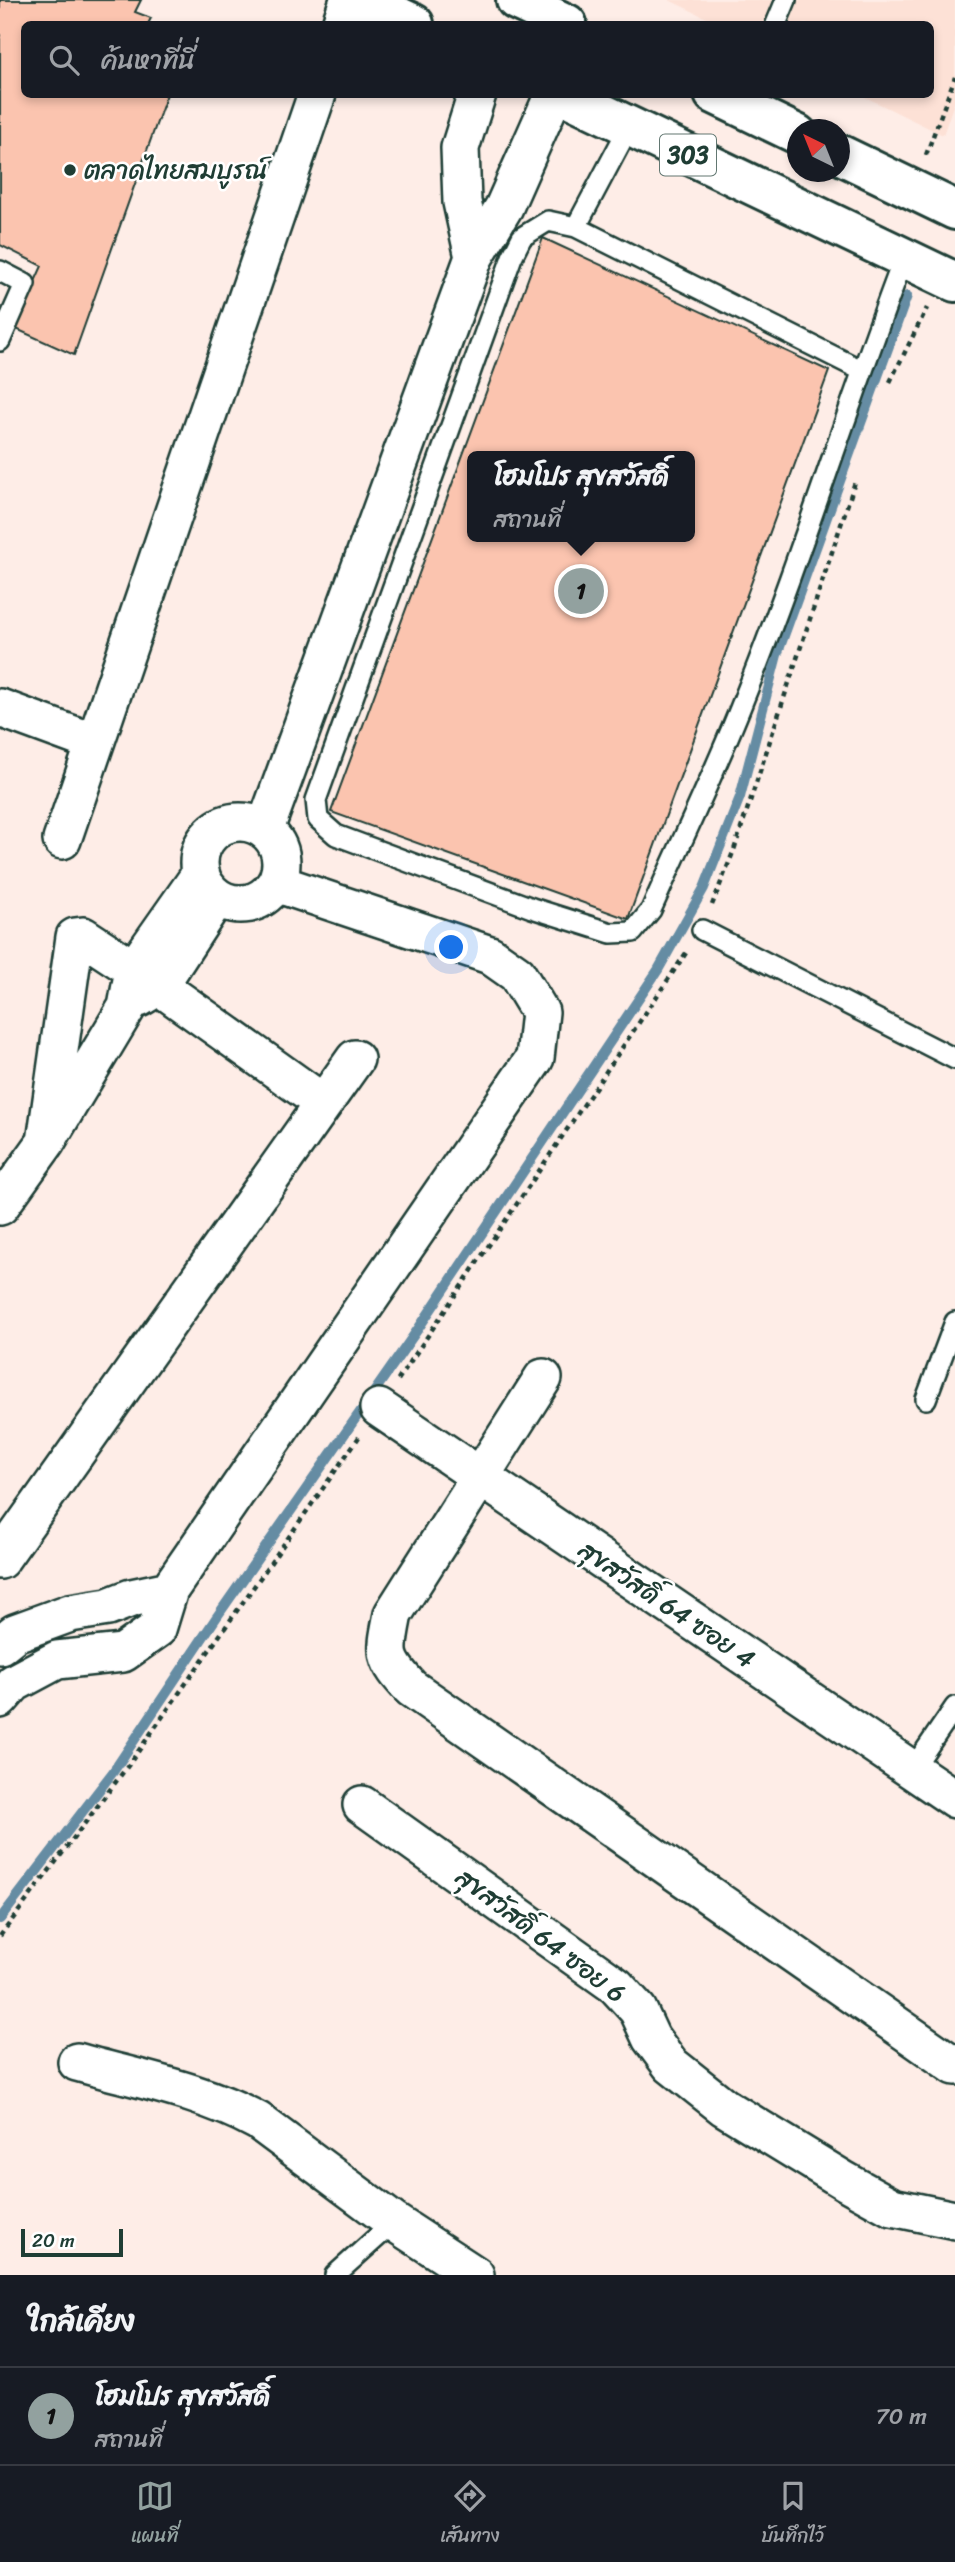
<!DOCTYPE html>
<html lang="th">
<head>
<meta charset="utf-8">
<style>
  body { margin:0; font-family:Sriracha,"Playpen Sans Thai",sans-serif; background:#242831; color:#f1f3f6 }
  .compass { position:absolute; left:787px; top:119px; width:63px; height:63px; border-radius:50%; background:#171b24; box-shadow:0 4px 10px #0003; rotate:317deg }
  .scale { position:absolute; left:21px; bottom:18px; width:102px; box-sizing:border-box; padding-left:7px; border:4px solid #1f3d34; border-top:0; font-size:19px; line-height:24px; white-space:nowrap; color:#1f3d34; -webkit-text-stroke:5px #fff; paint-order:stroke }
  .you { position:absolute; left:452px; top:948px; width:24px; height:24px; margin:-18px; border:5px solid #fff; border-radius:50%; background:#1a73e8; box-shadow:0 0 0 10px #1a73e833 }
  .badge { display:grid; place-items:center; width:46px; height:46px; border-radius:50%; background:#92a19f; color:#111; font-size:23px; font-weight:700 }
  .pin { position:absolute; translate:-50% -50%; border:4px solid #fff; box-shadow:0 2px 7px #0006 }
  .popup { position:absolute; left:467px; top:451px; width:228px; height:91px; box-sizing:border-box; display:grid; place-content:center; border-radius:10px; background:#171b24; filter:drop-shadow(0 2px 5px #0005); font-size:23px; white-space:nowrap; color:#9ea1a6 }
  .popup b { font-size:26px; color:#f1f3f6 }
  .popup::after { content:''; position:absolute; left:50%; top:100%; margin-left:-14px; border:14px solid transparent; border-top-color:#171b24 }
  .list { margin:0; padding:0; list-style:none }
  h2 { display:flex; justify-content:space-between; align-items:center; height:91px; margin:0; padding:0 28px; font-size:30px }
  h2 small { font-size:23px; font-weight:400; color:#9ea1a6 }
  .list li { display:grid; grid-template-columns:46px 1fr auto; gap:21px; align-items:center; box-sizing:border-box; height:98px; padding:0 28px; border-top:2px solid #363941 }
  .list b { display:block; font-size:26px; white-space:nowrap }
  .list p { margin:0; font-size:23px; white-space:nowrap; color:#9ea1a6 }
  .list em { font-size:23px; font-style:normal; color:#9ea1a6 }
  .icon { flex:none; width:38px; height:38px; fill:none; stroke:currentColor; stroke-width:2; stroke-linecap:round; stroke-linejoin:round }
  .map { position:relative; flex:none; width:955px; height:2275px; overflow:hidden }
  .search { position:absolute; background:#171b24; box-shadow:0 4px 10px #0003; left:21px; right:21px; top:21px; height:77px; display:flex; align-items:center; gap:18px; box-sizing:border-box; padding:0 24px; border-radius:10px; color:#9ea1a6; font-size:26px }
  .sheet { height:189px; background:#171b24 }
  nav { display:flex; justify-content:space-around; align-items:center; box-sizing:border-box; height:98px; border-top:2px solid #363941; background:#171b24; font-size:19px; color:#9ea1a6 }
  nav a { display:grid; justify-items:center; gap:4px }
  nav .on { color:#92a19f }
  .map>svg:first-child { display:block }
</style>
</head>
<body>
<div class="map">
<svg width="955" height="2275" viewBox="0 0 955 2275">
  <rect width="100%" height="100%" fill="#feede7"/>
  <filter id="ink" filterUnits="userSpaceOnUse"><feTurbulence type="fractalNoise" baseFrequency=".0143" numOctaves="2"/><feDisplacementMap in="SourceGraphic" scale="14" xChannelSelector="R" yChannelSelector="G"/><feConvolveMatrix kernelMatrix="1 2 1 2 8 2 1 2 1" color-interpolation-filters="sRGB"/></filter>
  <g filter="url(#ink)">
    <path fill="#fde1d6" d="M669,0H955V100L943,135L861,95L930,94V24H719Z"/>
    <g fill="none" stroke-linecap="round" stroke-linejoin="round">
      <path stroke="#658ca3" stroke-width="10" d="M0,1919L113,1772L216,1618L418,1329L658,970L704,888L740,797L777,655L907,296"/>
    </g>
    <path fill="#fbc4af" stroke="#1f3d34" stroke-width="2" fill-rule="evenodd" d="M0,0H141L135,12L151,18L148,24H24V94H167L74,355L14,328L42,266L0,245Z
      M543,238L829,371L628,919L331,812ZM472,456H690V537H472Z"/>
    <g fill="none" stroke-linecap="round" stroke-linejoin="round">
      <defs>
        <path id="lane" d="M776,24L786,0
          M629,127L576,227L548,221L522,237L512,257L316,800L318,819L336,835L532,908L611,933L633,932L651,910C682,840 715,772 743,701C802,555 848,404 904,258
          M576,227L861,370
          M0,271L25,284L0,341
          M702,930L955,1059
          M926,1399L955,1322
          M912,1770L955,1707
          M335,2275L394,2222"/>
        <path id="street" d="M341,24L349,0
          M474,257L462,202L460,148L477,94
          M0,708L95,743
          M199 863a41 41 0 1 1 82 0a41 41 0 1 1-82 0Z
          M265,829L474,257L504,207L554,94
          M62,840L317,94
          M139,998L159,986L217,897
          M46,1142L75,937L83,936L159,986L323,1103
          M0,1206L46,1142L127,1007L134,969L200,875
          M543,1378L393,1614C385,1654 383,1658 411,1688L955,2066
          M379,1408L955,1799
          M0,1560L355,1059
          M0,1645L15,1633L70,1613L108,1607L131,1598L169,1590
          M0,1699L14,1683L57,1660L123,1653L157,1629L169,1590L535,1058L540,1012L517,974L490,955L276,883
          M362,1805L616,1986L638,2010L651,2038L671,2065L724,2107L845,2181L892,2207L955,2220
          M77,2062C137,2079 203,2091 258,2121L394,2222L475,2275"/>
        <path id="primary" d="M363,0L414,24
          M516,0L567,24
          M562,94L955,282
          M714,94L797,134
          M839,154L955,210"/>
      </defs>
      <use href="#lane" stroke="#1f3d34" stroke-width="24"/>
      <use href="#street" stroke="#1f3d34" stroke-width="42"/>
      <use href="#primary" stroke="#1f3d34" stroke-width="44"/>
      <path stroke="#1f3d34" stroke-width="4.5" stroke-dasharray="5 5" stroke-linecap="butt" d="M926,155L955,77
        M890,382L927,308
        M712,905L734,850L856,479
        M398,1380L688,950
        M0,1936L130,1763L359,1437"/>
      <use href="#lane" stroke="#fff" stroke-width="19"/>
      <use href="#street" stroke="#fff" stroke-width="37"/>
      <use href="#primary" stroke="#fff" stroke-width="38"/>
    </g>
  </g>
  <circle fill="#1f3d34" stroke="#fff" stroke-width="2.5" cx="70" cy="170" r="7"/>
  <g text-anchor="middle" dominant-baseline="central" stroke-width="5" stroke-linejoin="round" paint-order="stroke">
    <rect fill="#fff" stroke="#627771" stroke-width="2" x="660" y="134.5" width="56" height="41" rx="5"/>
    <g font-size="24" font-weight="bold" fill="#1f3d34">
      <text x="688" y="155">303</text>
    </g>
    <g font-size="26" fill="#1f3d34" stroke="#fff" text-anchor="start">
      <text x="84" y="170">ตลาดไทยสมบูรณ์</text>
    </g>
    <g font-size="26" fill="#1f3d34" stroke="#fff">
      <text transform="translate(667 1604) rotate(34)">สุขสวัสดิ์ 64 ซอย 4</text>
      <text transform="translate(541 1935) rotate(37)">สุขสวัสดิ์ 64 ซอย 6</text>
    </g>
  </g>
</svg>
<svg class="compass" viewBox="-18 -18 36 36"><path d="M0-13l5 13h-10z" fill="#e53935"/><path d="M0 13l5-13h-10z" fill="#9ea1a6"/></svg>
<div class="scale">20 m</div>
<div class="you"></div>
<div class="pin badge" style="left:581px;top:591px">1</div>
<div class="popup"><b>โฮมโปร สุขสวัสดิ์</b>สถานที่</div>
<div class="search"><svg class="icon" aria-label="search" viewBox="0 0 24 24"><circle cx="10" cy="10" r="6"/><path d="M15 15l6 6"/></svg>ค้นหาที่นี่</div>
</div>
<section class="sheet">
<h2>ใกล้เคียง<small></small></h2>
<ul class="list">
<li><span class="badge">1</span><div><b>โฮมโปร สุขสวัสดิ์</b><p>สถานที่</p></div><em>70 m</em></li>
</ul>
</section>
<nav>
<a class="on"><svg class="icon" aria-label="map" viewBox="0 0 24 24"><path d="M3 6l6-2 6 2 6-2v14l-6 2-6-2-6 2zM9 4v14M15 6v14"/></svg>แผนที่</a>
<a><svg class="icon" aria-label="directions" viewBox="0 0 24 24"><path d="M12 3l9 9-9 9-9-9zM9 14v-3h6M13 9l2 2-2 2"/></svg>เส้นทาง</a>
<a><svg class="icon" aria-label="saved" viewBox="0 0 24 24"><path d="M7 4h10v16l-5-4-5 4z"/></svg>บันทึกไว้</a>
</nav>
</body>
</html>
